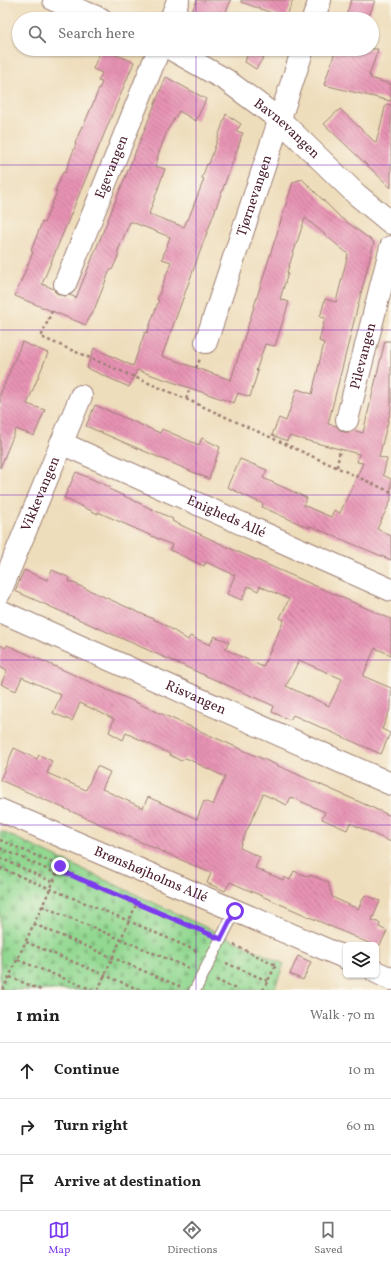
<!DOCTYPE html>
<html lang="en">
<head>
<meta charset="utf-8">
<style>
  body { margin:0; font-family:Vollkorn,serif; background:#f6f6f6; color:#222 }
  .controls { position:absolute; right:12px; bottom:12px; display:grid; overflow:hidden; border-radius:6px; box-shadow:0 1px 3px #0004 }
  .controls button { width:36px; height:36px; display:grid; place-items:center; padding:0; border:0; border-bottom:1px solid #e0e0e0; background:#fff; color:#222; font:20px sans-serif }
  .stop { position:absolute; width:12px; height:12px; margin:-9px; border:3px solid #7c3aed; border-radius:50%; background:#fff }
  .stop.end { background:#7c3aed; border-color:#fff; box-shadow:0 1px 4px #0008 }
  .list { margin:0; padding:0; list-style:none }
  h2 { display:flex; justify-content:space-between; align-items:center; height:52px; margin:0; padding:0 16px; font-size:17px }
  h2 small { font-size:13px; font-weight:400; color:#767676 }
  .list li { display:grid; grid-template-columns:26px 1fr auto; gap:12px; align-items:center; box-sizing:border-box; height:56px; padding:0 16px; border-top:1px solid #e0e0e0 }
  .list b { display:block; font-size:15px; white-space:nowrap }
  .list em { font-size:13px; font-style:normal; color:#767676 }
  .icon { flex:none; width:22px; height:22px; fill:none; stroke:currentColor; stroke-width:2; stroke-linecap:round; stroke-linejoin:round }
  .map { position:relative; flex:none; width:391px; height:990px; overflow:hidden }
  .search { position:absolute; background:#fff; box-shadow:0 1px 3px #0004; left:12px; right:12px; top:12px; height:44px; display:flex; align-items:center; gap:10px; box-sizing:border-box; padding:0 14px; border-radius:22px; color:#767676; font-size:15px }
  .sheet { height:220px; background:#fff }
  nav { display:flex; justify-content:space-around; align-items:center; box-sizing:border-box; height:56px; border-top:1px solid #e0e0e0; background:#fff; font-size:11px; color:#767676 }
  nav a { display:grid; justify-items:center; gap:2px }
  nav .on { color:#7c3aed }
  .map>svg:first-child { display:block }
</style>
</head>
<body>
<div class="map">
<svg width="391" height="990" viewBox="0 0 391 990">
  <defs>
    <pattern id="cemetery-stones" width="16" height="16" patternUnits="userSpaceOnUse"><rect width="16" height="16" fill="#92d891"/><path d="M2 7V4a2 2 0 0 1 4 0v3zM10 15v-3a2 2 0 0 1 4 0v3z" fill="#7fb97d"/></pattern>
    <pattern id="building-back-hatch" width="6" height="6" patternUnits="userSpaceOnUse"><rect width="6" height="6" fill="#e793b4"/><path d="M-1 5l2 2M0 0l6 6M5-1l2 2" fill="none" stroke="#bd7793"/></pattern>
  </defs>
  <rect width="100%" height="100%" fill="#fbf7ec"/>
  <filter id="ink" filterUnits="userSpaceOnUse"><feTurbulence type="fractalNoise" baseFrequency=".025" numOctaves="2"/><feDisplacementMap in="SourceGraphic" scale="8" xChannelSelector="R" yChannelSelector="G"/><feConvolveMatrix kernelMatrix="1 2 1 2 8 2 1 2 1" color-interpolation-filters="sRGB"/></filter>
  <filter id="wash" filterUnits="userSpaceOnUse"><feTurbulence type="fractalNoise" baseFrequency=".012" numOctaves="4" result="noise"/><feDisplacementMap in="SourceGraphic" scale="16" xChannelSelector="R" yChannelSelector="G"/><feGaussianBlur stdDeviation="0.9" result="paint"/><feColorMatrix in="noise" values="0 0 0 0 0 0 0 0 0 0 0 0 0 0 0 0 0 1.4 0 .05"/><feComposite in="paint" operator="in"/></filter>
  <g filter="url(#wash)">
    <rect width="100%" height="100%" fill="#edb"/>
    <path fill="url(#cemetery-stones)" stroke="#6e7c5e" d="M1,831L284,964L274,990H0V833Z"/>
    <g id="blocks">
      <path fill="url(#building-back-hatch)" fill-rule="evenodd" d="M197,0H231L223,19H189Z
        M241,0H293L286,18L241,2Z
        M351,0H375L368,19H345Z
        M101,49L134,62L42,284L54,289L55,292L60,295L66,296L70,295L76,298L166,77L206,99L196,121L179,111L167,131L157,158H158L155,166L165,169L149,214L184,227L187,220H188L204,179L202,178L207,164H209L226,114L241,124L236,131L243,133L240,139H241L162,356L231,380L293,182L302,179L341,218L374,242L328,424L337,426L339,429L344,432H350L353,430L363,433L385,341H391V409L379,457L387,459L383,475L391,479V500L377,529L391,536V560L310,526L309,528L262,507L263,504L227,487L240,459L267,470L263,478L307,498L303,505L331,517L334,510L340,513L363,463L357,462L359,454L289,436L287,441L272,435L279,418L286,421L297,389L312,394L324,343L319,341L325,318L320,317L325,299L336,302L348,254L305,218L287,272L288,273L280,299L289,302L275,346L265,344L256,371H258L250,397L238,393L234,403L137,370L129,387L87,368L94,348L133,366L145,332L147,333L159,300H157L171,262L162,259L170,237L132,222H130L117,253L119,254L112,270H110L92,315H90L86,325L15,296L33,252L31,251L42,222L44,223L57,192L55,191L63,172L65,173L76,144L75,143L82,126L83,127L102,82L98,81L102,73L93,69Z
        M249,49H269L256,69L245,62Z
        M336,49H378L369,76H371L370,78L391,84V101L324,85Z
        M386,104L391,105V188L324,124L340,109L376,143Z
        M22,342L48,353L27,404L45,410L34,436L16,429L0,468V395Z
        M95,405L160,433L162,429L199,445L202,438L220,447L209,479L86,426Z
        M76,472L110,487L109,489L173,519L172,521L236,551L391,619V655L375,648L363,676L391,688V707L382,729L390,733L381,754L293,715L290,720L272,712L274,706L15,591L24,570L47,580L52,570L70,578L69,581L162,623L188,640L190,636L210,645L214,636L229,642L225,649L263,667L284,620L280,618L289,599L260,586L258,591L248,586L242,600L227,594L235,575L206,562L204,566L170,550L172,545L98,512V514L64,498ZM299,660L342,679L329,706L286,686Z
        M0,645L6,648L7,645L391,816V842L350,823L347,830L322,819L325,812L291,797L287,805L263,794L240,846V848L260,857L255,868L283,880L284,877L290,880L294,871L309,877L310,875L328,882L332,897L358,909L365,895L380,901L372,920L380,923L379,927L387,931L380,945H373L230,882L225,891L207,883L211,873L0,780L14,748L37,759L39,755L52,761L47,773L86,790L97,766L110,772L102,789L143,808L148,797L197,819L204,801L213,805L225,777L186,758L181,761L170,755V754L126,733L123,740L109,732L114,719L80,703L72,721L53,713L61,695L22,677L16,691L1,684L7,671L0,667Z
        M298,956L311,962L303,980L290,974Z"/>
    </g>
  </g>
  <g filter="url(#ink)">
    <use href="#blocks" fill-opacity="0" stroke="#9c7e73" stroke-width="1"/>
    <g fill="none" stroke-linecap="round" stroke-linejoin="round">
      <defs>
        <path id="service" d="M195,990L235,911"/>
        <g id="minor">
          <path d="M54,0L101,19"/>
          <path d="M171,19L178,0"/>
          <path d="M313,19L320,0"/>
          <path id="s1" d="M171,49L226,80L280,120L356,194L391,223"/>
          <path id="s2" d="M65,284L159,49"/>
          <path id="s3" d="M206,342L303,49"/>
          <path id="s4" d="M347,420L391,247"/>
          <path id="s5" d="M61,443L391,590"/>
          <path id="s6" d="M0,592L81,396"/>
          <path id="s7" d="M0,611L391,784"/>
          <path id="s8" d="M0,810L346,958"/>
          <path d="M376,972L391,979"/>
        </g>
      </defs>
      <use href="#service" stroke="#9c7e73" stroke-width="13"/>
      <use href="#minor" stroke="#9c7e73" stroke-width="24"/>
      <path stroke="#9c7e73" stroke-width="2.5" stroke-dasharray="3 3" stroke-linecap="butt" d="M52,311L41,337L186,399L391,492
        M196,368L200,359
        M186,399L190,388
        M337,467L340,449
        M0,840L60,866L59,870
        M0,848L57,874
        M0,858L53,882
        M0,868L129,921L199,952
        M42,906L189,968
        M34,924L181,987
        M26,942L140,990
        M234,945L276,965L263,990
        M18,960L93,990
        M226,963L268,981
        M10,977L41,990
        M216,980L238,990
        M3,990L59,870L207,933
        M98,990L137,903"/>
      <use href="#service" stroke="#fff" stroke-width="11"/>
      <use href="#minor" stroke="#fff" stroke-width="22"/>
    </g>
  </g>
  <g fill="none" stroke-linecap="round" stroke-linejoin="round" filter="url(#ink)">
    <path stroke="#7c3aed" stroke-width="5" d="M60,866L59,870L221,939L235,911"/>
  </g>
  <path fill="none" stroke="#7b2cbf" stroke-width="1" stroke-opacity="0.55" d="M196,0V19M196,49V990M0,165H391M0,330H391M0,495H391M0,660H391M0,825H391"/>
  <g text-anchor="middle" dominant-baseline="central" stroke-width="3" stroke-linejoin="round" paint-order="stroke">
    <g font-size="14" fill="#4a1f2b" stroke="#fbf7ec">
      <text stroke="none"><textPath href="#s1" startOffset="141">Bavnevangen</textPath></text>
      <text stroke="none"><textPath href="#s2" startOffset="126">Egevangen</textPath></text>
      <text stroke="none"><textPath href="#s3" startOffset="154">Tjørnevangen</textPath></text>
      <text stroke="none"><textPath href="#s4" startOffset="66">Pilevangen</textPath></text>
      <text stroke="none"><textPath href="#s6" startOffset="106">Vikkevangen</textPath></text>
      <text stroke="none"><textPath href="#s5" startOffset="181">Enigheds Allé</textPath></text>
      <text stroke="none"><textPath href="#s7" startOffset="214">Risvangen</textPath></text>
      <text stroke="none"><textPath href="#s8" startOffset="164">Brønshøjholms Allé</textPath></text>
    </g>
  </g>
</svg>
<div class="controls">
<button><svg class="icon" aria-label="layers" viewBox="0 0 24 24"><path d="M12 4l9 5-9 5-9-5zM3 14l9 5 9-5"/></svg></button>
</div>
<div class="stop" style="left:235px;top:911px"></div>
<div class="stop end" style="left:60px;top:866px"></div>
<div class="search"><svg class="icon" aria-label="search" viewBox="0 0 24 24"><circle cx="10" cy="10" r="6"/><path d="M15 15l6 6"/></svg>Search here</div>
</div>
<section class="sheet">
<h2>1 min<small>Walk · 70 m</small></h2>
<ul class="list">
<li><svg class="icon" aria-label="ahead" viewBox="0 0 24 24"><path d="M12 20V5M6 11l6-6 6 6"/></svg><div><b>Continue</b></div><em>10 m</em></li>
<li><svg class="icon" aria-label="right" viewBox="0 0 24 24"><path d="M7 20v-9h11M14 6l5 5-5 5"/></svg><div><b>Turn right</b></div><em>60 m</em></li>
<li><svg class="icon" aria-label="arrive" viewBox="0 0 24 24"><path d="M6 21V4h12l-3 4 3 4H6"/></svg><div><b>Arrive at destination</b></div></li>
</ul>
</section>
<nav>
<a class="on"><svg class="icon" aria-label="map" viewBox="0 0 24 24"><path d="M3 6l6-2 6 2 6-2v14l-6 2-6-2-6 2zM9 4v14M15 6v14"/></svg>Map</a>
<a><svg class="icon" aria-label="directions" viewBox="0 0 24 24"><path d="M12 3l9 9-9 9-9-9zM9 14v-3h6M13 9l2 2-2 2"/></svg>Directions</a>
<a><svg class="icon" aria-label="saved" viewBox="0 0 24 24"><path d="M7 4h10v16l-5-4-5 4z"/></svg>Saved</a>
</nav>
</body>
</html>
